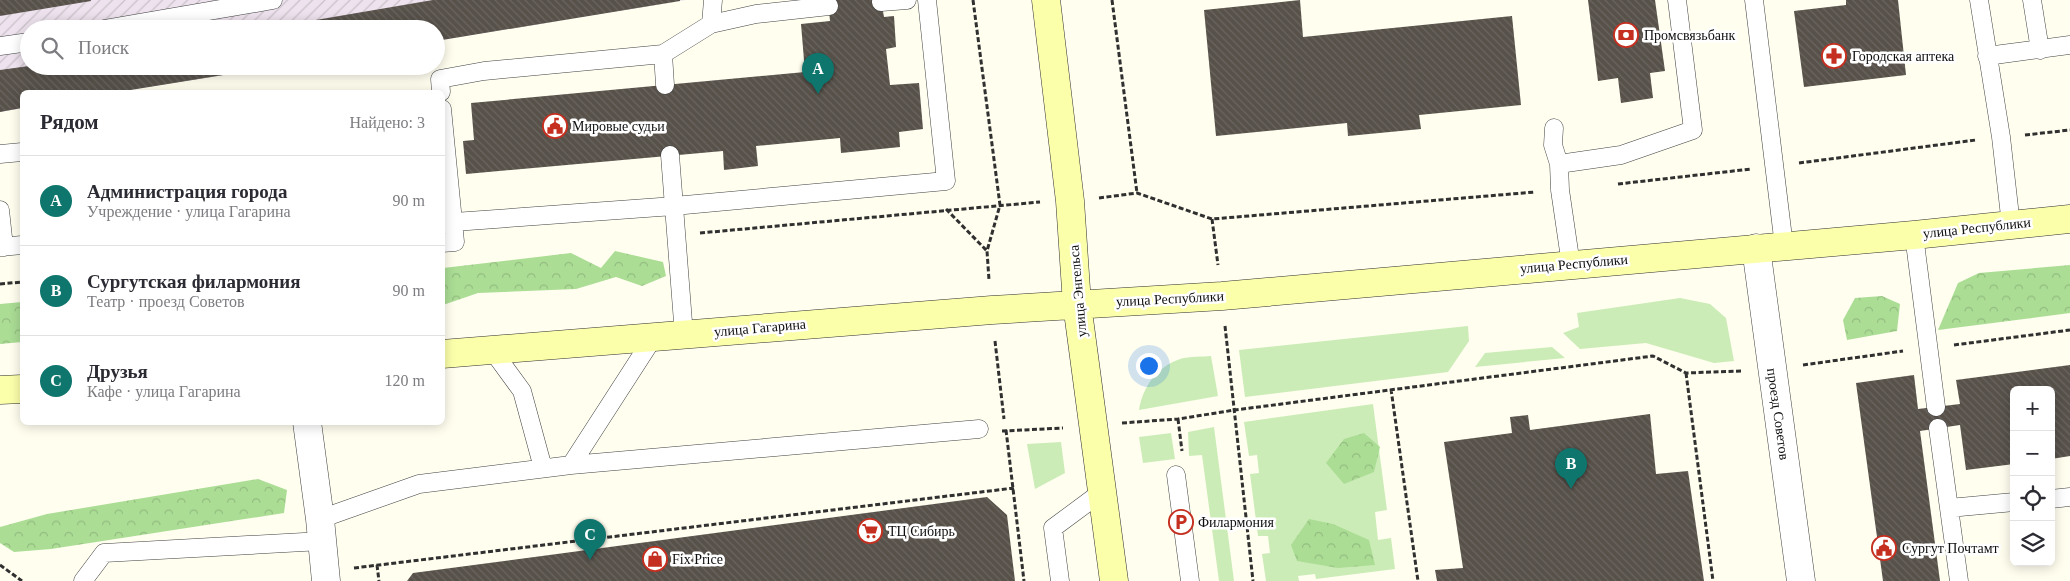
<!DOCTYPE html>
<html lang="ru">
<head>
<meta charset="utf-8">
<style>
  body { margin:0; font-family:Georgia,serif; background:#f2f2f3; color:#2b2b33 }
  .controls { position:absolute; right:15px; bottom:15px; display:grid; overflow:hidden; border-radius:8px; box-shadow:0 2px 12px #0003 }
  .controls button { width:45px; height:45px; display:grid; place-items:center; padding:0; border:0; border-bottom:1px solid #e1e1e2; background:#fff; color:#2b2b33; font:25px sans-serif }
  .you { position:absolute; left:1148px; top:365px; width:18px; height:18px; margin:-12px; border:4px solid #fff; border-radius:50%; background:#1a73e8; box-shadow:0 0 0 8px #1a73e833 }
  .badge { display:grid; place-items:center; width:32px; height:32px; border-radius:50%; background:#0f766e; color:#fff; font-size:16px; font-weight:700 }
  .pin { position:absolute; translate:-50% -41px; filter:drop-shadow(0 1px 2px #0008) }
  .pin::after { content:''; position:absolute; top:26px; width:18px; height:15px; background:inherit; clip-path:polygon(0 0,100% 0,50% 100%) }
  .list { margin:0; padding:0; list-style:none }
  h2 { display:flex; justify-content:space-between; align-items:center; height:65px; margin:0; padding:0 20px; font-size:21px }
  h2 small { font-size:16px; font-weight:400; color:#7c7c81 }
  .list li { display:grid; grid-template-columns:32px 1fr auto; gap:15px; align-items:center; box-sizing:border-box; height:90px; padding:0 20px; border-top:1px solid #e1e1e2 }
  .list b { display:block; font-size:19px; white-space:nowrap }
  .list p { margin:0; font-size:16px; white-space:nowrap; color:#7c7c81 }
  .list em { font-size:16px; font-style:normal; color:#7c7c81 }
  .icon { flex:none; width:28px; height:28px; fill:none; stroke:currentColor; stroke-width:2; stroke-linecap:round; stroke-linejoin:round }
  .map { position:relative; flex:none; width:2070px; height:581px; overflow:hidden }
  .search { position:absolute; background:#fff; box-shadow:0 2px 12px #0003; left:20px; top:20px; width:425px; height:55px; display:flex; align-items:center; gap:12px; box-sizing:border-box; padding:0 18px; border-radius:28px; color:#7c7c81; font-size:19px }
  .panel { position:absolute; background:#fff; box-shadow:0 2px 12px #0003; left:20px; top:90px; width:425px; height:335px; border-radius:8px }
  .map>svg:first-child { display:block }
</style>
</head>
<body>
<div class="map">
<svg width="2070" height="581" viewBox="0 0 2070 581">
  <defs>
    <pattern id="industrial-furrows" width="10" height="10" patternUnits="userSpaceOnUse" patternTransform="scale(1.25)"><rect width="10" height="10" fill="#ede2ed"/><path d="M-1 1l2-2M0 10L10 0M9 11l2-2" fill="none" stroke="#cac1ca"/></pattern>
    <pattern id="forest-crowns" width="20" height="18" patternUnits="userSpaceOnUse" patternTransform="scale(1.25)"><rect width="20" height="18" fill="#abdd95"/><path d="M2 6a3 3 0 1 1 6 0M12 15a3 3 0 1 1 6 0" fill="none" stroke="#92bc7f"/></pattern>
    <pattern id="building-back-hatch" width="6" height="6" patternUnits="userSpaceOnUse" patternTransform="scale(1.25)"><rect width="6" height="6" fill="#57514a"/><path d="M-1 5l2 2M0 0l6 6M5-1l2 2" fill="none" stroke="#6a6560"/></pattern>
  </defs>
  <rect width="100%" height="100%" fill="#fffeef"/>
  <path fill="url(#industrial-furrows)" d="M0,0H686L436,41V29H29V66H279L118,92H22V108L0,112Z"/>
  <path fill="#cbecb7" d="M1680,298L1710,304L1726,318L1734,361L1714,363L1646,343L1580,349L1563,333L1579,327L1577,313Z
    M1468,326L1469,341L1448,372L1245,397L1239,350Z
    M1552,347L1565,358L1475,367L1485,353Z
    M1211,356L1218,396L1139,410C1143,386 1157,367 1180,359C1190,356 1202,357 1211,356Z
    M1373,404L1387,510L1375,512L1378,540L1391,538L1395,569L1316,579L1315,574L1298,576L1299,581H1266L1262,554L1270,553L1268,536H1258L1250,474L1259,473L1257,455L1249,456L1244,422Z
    M1214,427L1234,581H1219L1202,455L1189,456L1188,432Z
    M1171,433L1175,459L1143,463L1139,437Z
    M1061,442L1065,473L1035,489L1027,444Z"/>
  <path fill="url(#forest-crowns)" d="M615,251L663,262L666,276L642,286L616,277L576,289L478,293L443,305V268L571,253L601,268Z
    M2070,265V313L1938,330L1958,283L1979,273Z
    M1882,296L1900,304L1897,331L1847,340L1843,320L1855,298Z
    M22,302V342L0,344V304Z
    M1364,433L1380,447L1374,472L1344,484L1326,463L1344,439Z
    M258,479L287,490L284,513L51,549L14,552L0,543V527L47,514Z
    M1309,519L1333,524L1369,540L1375,565L1338,568L1297,561L1291,545Z"/>
  <path fill="url(#building-back-hatch)" d="M0,0H91V1L0,16Z
    M433,0H680V1L436,41V29H263Z
    M828,0H881L884,17L894,16L896,47L886,49L890,85L919,83L923,129L899,132L900,147L841,153L840,138L756,146L758,166L724,170L723,151L466,174L463,141L474,140L471,103L805,72L801,24L830,21Z
    M1300,0L1303,37L1512,16L1521,105L1419,115L1421,129L1348,136L1347,123L1216,136L1204,10Z
    M1588,0H1655L1665,71L1650,73L1653,98L1621,103L1618,78L1598,81Z
    M1846,0H1898L1906,75L1804,87L1794,11L1846,5Z
    M29,66H273V67L118,92H22V108L0,112V70Z
    M2070,365V456L2051,459V390H2014V464L1966,470L1960,425L1920,431L1940,581H1883L1856,383L1914,375L1918,409L1960,404L1956,380Z
    M1650,414L1656,474L1688,471L1704,581H1437L1435,570L1463,568L1444,442L1512,433L1510,417L1528,415L1530,430Z
    M987,497L1007,515L1015,581H407L413,573Z"/>
  <g fill="none" stroke-linecap="round" stroke-linejoin="round">
    <defs>
      <path id="lane" d="M1754,0L1784,246
        M1979,0L2001,137L2011,225
        M2032,0L2040,50
        M881,2L907,0
        M711,24L713,0
        M104,29L273,0
        M0,46L29,42
        M663,54L665,85
        M1987,56L2070,45
        M441,92L440,79L484,71L663,54L711,24L756,14L829,6
        M442,109L455,242L442,243
        M1554,128L1553,145L1559,164L1560,190L1571,265
        M0,154L22,152
        M670,155L684,335
        M1559,164L1621,155L1693,130L1677,0
        M0,210L4,247
        M454,222L674,206L946,181L927,0
        M1914,235L1936,407
        M0,247L22,245
        M492,350L522,391L543,468
        M1938,428L1959,581
        M571,465L653,338
        M1176,475L1190,581
        M2051,499L2070,497
        M1949,508L2014,502
        M320,519L419,484L571,465L979,429
        M83,581L104,553L322,541
        M1060,581L1053,528L1103,491"/>
      <path id="street" d="M1756,248L1801,581
        M307,422L320,519L326,581"/>
      <path id="secondary" d="M1046,0L1070,201L1077,304L1114,581
        M442,354L992,310L1222,296L1914,235L2070,219
        M0,390L22,389"/>
    </defs>
    <use href="#lane" stroke="#414141" stroke-width="19"/>
    <use href="#street" stroke="#414141" stroke-width="29"/>
    <use href="#secondary" stroke="#303030" stroke-width="29"/>
    <path stroke="#303030" stroke-width="3" stroke-dasharray="5 2.5" stroke-linecap="butt" d="M973,0L1000,205L987,251L989,280
      M1112,0L1137,193
      M2025,135L2070,130
      M1799,163L1976,140
      M1618,184L1751,169
      M1099,198L1137,193L1212,219L1535,192
      M946,209L987,251
      M1212,219L1218,265
      M700,233L1040,202
      M0,284L22,282
      M1225,326L1253,581
      M995,341L1004,419
      M1954,345L2070,330
      M1803,365L1903,351
      M1686,373L1713,581
      M1391,389L1418,581
      M1178,419L1182,451
      M1122,423L1178,419L1235,410L1653,356L1686,373L1742,371
      M1006,430L1024,581
      M1002,431L1063,428
      M0,565L22,581
      M377,565L379,581
      M354,568L1014,488"/>
    <use href="#lane" stroke="#fff" stroke-width="18"/>
    <use href="#street" stroke="#fff" stroke-width="28"/>
    <use href="#secondary" stroke="#fcffaa" stroke-width="28"/>
  </g>
  <defs>
    <symbol id="bank-ring" viewBox="-11 -11 22 22"><circle r="9.5" fill="#fff" stroke="#c52f1f" stroke-width="1.5"/><path d="M-6-4H6V4H-6ZM0-2.3a2.3 2.3 0 1 0 0 4.6a2.3 2.3 0 1 0 0-4.6Z" fill="#c52f1f"/></symbol>
    <symbol id="pharmacy-ring" viewBox="-11 -11 22 22"><circle r="9.5" fill="#fff" stroke="#c52f1f" stroke-width="1.5"/><path d="M-2-6h4v4h4v4h-4v4h-4v-4h-4v-4h4Z" fill="#c52f1f"/></symbol>
    <symbol id="civic-ring" viewBox="-11 -11 22 22"><circle r="9.5" fill="#fff" stroke="#c52f1f" stroke-width="1.5"/><path d="M-.6-6.5H3V-4.5H.6V-3L4-1V1h2V6H-6V1h2V-1L-.6-3ZM-1.2 2.5V6h2.4V2.5Z" fill="#c52f1f"/></symbol>
    <symbol id="parking-ring" viewBox="-11 -11 22 22"><circle r="9.5" fill="#fff" stroke="#c52f1f" stroke-width="1.5"/><path d="M-3.5-5.5H1a3.5 3.5 0 0 1 0 7H-1V5.5H-3.5ZM-1-3.4V-.6H.8a1.4 1.4 0 0 0 0-2.8Z" fill="#c52f1f"/></symbol>
    <symbol id="supermarket-ring" viewBox="-11 -11 22 22"><circle r="9.5" fill="#fff" stroke="#c52f1f" stroke-width="1.5"/><path d="M-6-5.5h2.5l.6 2H6L4.5 2H-2.5L-4.4-4H-6ZM-1.5 3.2a1.3 1.3 0 1 0 .1 0ZM3 3.2a1.3 1.3 0 1 0 .1 0Z" fill="#c52f1f"/></symbol>
    <symbol id="shop-ring" viewBox="-11 -11 22 22"><circle r="9.5" fill="#fff" stroke="#c52f1f" stroke-width="1.5"/><path d="M-5-2.5h2.3a2.7 3.5 0 0 1 5.4 0H5L5.5 6h-11ZM-1.5-2.5h3a1.5 2.3 0 0 0-3 0Z" fill="#c52f1f"/></symbol>
  </defs>
  <g fill-rule="evenodd">
    <use href="#bank-ring" x="1612" y="21" width="28" height="28"/>
    <use href="#pharmacy-ring" x="1820" y="42" width="28" height="28"/>
    <use href="#civic-ring" x="541" y="112" width="28" height="28"/>
    <use href="#parking-ring" x="1167" y="508" width="28" height="28"/>
    <use href="#supermarket-ring" x="856" y="517" width="28" height="28"/>
    <use href="#civic-ring" x="1870" y="534" width="28" height="28"/>
    <use href="#shop-ring" x="641" y="545" width="28" height="28"/>
  </g>
  <g text-anchor="middle" dominant-baseline="central" stroke-width="5" stroke-linejoin="round" paint-order="stroke">
    <g font-size="14" fill="#0e0e0e" stroke="#fff" text-anchor="start">
      <text x="1644" y="35">Промсвязьбанк</text>
      <text x="1852" y="56">Городская аптека</text>
      <text x="572" y="126">Мировые судьи</text>
      <text x="1198" y="522">Филармония</text>
      <text x="888" y="531">ТЦ Сибирь</text>
      <text x="1902" y="548">Сургут Почтамт</text>
      <text x="672" y="559">Fix Price</text>
    </g>
    <g font-size="14" fill="#0e0e0e" stroke="#fff">
      <text transform="translate(1977 228) rotate(-6)">улица Республики</text>
      <text transform="translate(1574 264) rotate(-5)">улица Республики</text>
      <text transform="translate(1078 291) rotate(-95)">улица Энгельса</text>
      <text transform="translate(1170 299) rotate(-3)">улица Республики</text>
      <text transform="translate(760 328) rotate(-5)">улица Гагарина</text>
      <text transform="translate(1778 414) rotate(82)">проезд Советов</text>
    </g>
  </g>
</svg>
<div class="controls">
<button>+</button>
<button>−</button>
<button><svg class="icon" aria-label="locate" viewBox="0 0 24 24"><circle cx="12" cy="12" r="6"/><path d="M12 2v4M12 18v4M2 12h4M18 12h4"/></svg></button>
<button><svg class="icon" aria-label="layers" viewBox="0 0 24 24"><path d="M12 4l9 5-9 5-9-5zM3 14l9 5 9-5"/></svg></button>
</div>
<div class="you"></div>
<div class="pin badge" style="left:818px;top:94px">A</div>
<div class="pin badge" style="left:1571px;top:489px">B</div>
<div class="pin badge" style="left:590px;top:560px">C</div>
<div class="search"><svg class="icon" aria-label="search" viewBox="0 0 24 24"><circle cx="10" cy="10" r="6"/><path d="M15 15l6 6"/></svg>Поиск</div>
<section class="panel">
<h2>Рядом<small>Найдено: 3</small></h2>
<ul class="list">
<li><span class="badge">A</span><div><b>Администрация города</b><p>Учреждение · улица Гагарина</p></div><em>90 m</em></li>
<li><span class="badge">B</span><div><b>Сургутская филармония</b><p>Театр · проезд Советов</p></div><em>90 m</em></li>
<li><span class="badge">C</span><div><b>Друзья</b><p>Кафе · улица Гагарина</p></div><em>120 m</em></li>
</ul>
</section>
</div>
</body>
</html>
